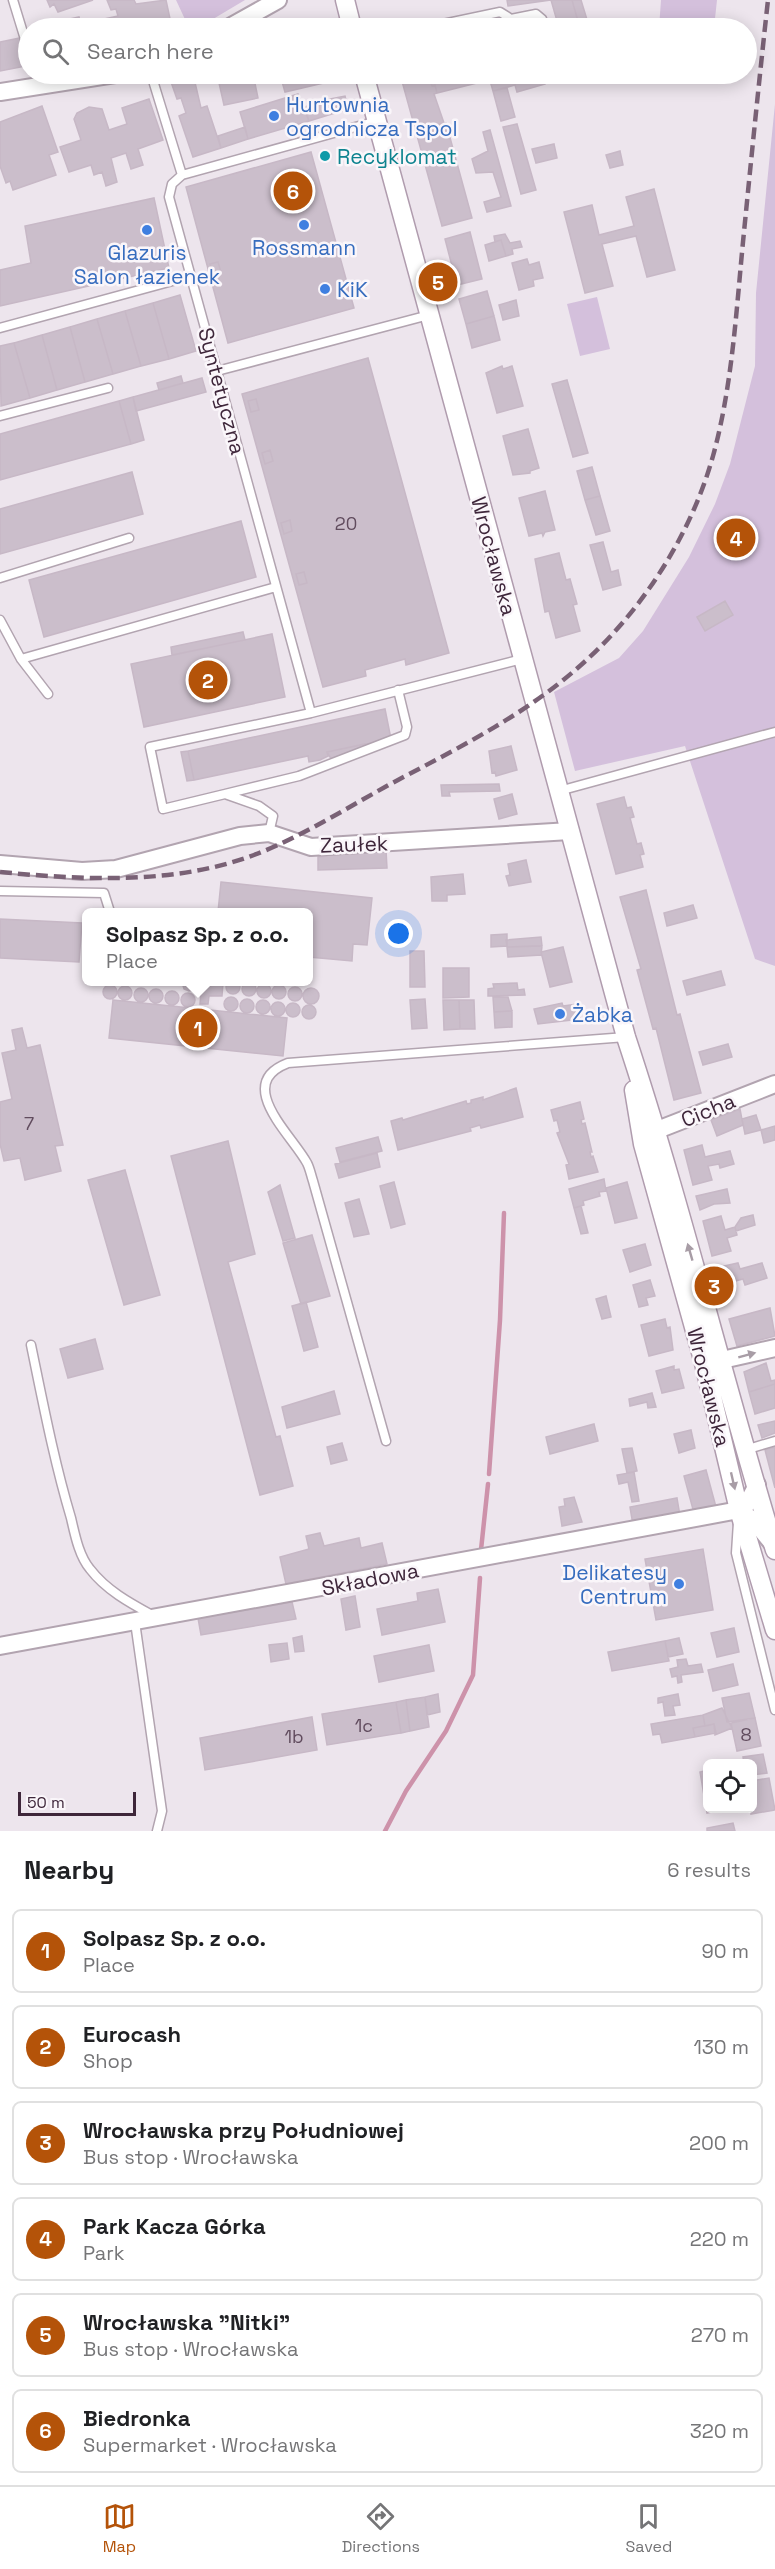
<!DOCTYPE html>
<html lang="en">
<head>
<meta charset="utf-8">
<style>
  body { margin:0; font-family:"Space Grotesk",sans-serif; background:#f6f6f6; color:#202124 }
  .controls { position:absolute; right:18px; bottom:18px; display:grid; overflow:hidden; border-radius:9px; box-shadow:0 3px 15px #0003 }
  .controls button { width:54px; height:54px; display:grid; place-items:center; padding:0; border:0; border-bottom:2px solid #e0e0e0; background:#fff; color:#202124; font:30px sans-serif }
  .scale { position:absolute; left:18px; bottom:15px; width:118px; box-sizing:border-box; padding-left:6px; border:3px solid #3e263a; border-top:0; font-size:16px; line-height:21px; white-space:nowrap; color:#3e263a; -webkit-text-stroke:4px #faf6fa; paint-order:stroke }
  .you { position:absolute; left:399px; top:934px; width:21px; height:21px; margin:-15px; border:4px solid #fff; border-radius:50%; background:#1a73e8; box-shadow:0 0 0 9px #1a73e833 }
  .badge { display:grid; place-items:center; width:39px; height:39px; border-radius:50%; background:#b45309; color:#fff; font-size:20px; font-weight:700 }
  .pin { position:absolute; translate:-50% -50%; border:3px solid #fff; box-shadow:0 2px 6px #0006 }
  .popup { position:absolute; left:82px; top:908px; width:231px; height:78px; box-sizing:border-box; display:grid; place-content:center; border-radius:9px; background:#fff; filter:drop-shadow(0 2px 4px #0005); font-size:20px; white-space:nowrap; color:#757577 }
  .popup b { font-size:22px; color:#202124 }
  .popup::after { content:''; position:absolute; left:50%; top:100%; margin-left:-12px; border:12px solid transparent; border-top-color:#fff }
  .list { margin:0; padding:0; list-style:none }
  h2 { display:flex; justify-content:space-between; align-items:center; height:78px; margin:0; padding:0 24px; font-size:26px }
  h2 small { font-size:20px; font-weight:400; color:#757577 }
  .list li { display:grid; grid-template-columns:39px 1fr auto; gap:18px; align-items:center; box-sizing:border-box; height:84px; margin:0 12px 12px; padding:0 12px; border:2px solid #e0e0e0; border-radius:9px }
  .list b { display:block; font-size:22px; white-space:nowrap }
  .list p { margin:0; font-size:20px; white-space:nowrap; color:#757577 }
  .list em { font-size:20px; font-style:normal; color:#757577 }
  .icon { flex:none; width:33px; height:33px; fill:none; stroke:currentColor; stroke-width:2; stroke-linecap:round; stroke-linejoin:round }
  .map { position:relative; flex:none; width:775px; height:1831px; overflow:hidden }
  .search { position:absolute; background:#fff; box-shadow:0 3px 15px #0003; left:18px; right:18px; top:18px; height:66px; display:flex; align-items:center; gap:15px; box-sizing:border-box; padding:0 21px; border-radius:33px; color:#757577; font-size:22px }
  .sheet { height:654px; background:#fff }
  nav { display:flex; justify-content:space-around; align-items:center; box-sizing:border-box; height:84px; border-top:2px solid #e0e0e0; background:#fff; font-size:16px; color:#757577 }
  nav a { display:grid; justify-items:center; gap:3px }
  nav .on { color:#b45309 }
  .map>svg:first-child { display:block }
</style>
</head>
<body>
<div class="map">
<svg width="775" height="1831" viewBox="0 0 775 1831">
  <rect width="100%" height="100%" fill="#ede5ed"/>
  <path fill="#d4c0dc" d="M176,0H245L198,28H189Z
    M661,0H717L714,28H659Z
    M775,104V966L755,959L685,746L575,771L554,692L619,658L643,631L689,557L715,504L730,464L755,366L756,293Z
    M597,297L610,349L580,356L567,304Z"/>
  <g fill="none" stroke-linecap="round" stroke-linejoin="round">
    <path stroke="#cd92aa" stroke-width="4.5" d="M489,1474L500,1320L504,1213
      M481,1550L488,1484
      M385,1831L406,1791L446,1731L473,1675L480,1578"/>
  </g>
  <path fill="#cbbecb" stroke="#c7b8c6" stroke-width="1.5" d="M47,0H93L58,12L54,4L50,7Z
    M107,0H134L136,4L166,0L172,28H61H63L61,21L79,17L81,24L118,16L116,9L111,10Z
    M507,0H551L508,6Z
    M551,0H572L580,28H559Z
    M572,0H581L588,23L579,25Z
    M489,23H497L499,28H475Z
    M20,38L26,66L0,71V42Z
    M177,74H193L201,108L207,106L221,148L193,157L179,116L186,113L181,98L177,99L170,79Z
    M217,74H253L258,98L224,105Z
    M272,74H325L328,82L285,92L281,78L274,80Z
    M400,74H428L432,86L435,85L437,93L434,94L444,123L416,132Z
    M428,74H488L489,80L437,93L435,85L432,86Z
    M488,74H542L545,84L517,92L515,85L493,91Z
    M507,88L515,117L501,121L493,91Z
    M298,94L309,121L248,139L240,112Z
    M345,96L348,109L309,121L304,107L315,104L314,102Z
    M149,99L163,140L138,149L143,165L131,169L126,153L111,158L117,182L106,186L102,172L94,175L91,165L69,172L60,147L81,140L74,119L77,113L89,107L102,109L109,130L127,124L122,108Z
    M42,106L58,152L49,155L56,175L13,190L10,181L6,183L0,166V122Z
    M446,123L472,218L442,226L416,132Z
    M517,124L536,190L521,194L503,127Z
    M245,127L248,139L221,148L218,136Z
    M490,130L511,206L487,212L484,202L501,197L493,172L476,173L472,159L488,151L483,132Z
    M554,144L557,158L536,163L532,149Z
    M620,151L623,165L610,168L606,155Z
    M311,152L354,308L228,343L186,187Z
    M654,189L675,270L647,277L636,236L602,244L613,286L585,293L564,212L592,205L599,235L634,226L626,197Z
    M154,198L169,268L0,306V270L31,263L25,226Z
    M470,232L482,279L457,285L445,239Z
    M505,234L510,243L520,241L522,247L512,249L513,254L506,256L501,240L495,242L494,236Z
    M501,240L506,256L489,261L485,245Z
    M527,259L529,265L539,262L543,278L533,280L534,286L519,290L512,263Z
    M218,262L221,272L213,275L210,264Z
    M487,291L494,316L466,324L459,299Z
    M180,295L196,351L169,359L153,303Z
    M516,300L519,316L503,320L499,305Z
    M153,303L169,359L141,366L125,311Z
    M125,311L141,366L113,374L97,319Z
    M494,316L500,340L472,348L466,324Z
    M97,319L113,374L85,382L70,327Z
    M70,327L85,382L57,390L42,335Z
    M42,335L57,390L30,398L14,343Z
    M14,343L30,398L1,406L0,346Z
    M368,358L449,653L406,665L405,659L365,670L366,676L323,687L242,394Z
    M502,366L503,369L512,366L523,406L497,413L486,373Z
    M181,376L183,383L159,390L157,383Z
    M202,378L206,392L136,411L133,397Z
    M567,380L588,453L573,457L552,384Z
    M133,397L144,440L131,444L119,401Z
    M256,399L259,410L251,412L248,401Z
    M119,401L131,444L0,480V434Z
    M528,429L539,468L530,471V473L513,475L503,436Z
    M270,450L273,461L265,464L262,453Z
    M592,467L600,496L585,500L577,471Z
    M132,472L143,514L0,554V509Z
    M545,491L555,530L545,532L543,536L542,533L529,536L519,498Z
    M600,496L610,531L596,535L585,500Z
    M290,520L292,531L284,534L281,523Z
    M241,521L256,577L44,637L29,580Z
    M603,542L611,572L618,570L621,585L603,590L590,545Z
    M559,553L566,580L570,579L577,604L573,605L580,631L556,638L549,611L545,612L535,559Z
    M304,572L307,583L299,585L296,574Z
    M725,601L733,615L705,631L697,617Z
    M243,632L245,640L172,655L171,647Z
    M272,634L285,697L144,727L131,664Z
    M385,709L391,739L327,752L328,756L320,760L309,762L308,756L194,780L188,751Z
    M365,744L366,748L333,762L327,752Z
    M511,746L517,770L496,776L495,772L492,773L489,751Z
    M188,751L194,780L187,781L181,752Z
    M499,784L500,791L449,792L450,796H442L441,785Z
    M512,794L517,814L499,819L494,799Z
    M624,797L627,808L631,807L634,817L630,818L637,844L641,843L644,854L640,855L643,867L616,874L597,804Z
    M386,850L387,868L318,870V857L327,856V852Z
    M526,860L531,882L509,886L506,876L510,875L508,864Z
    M463,874L465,894L447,895V901H432L431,877Z
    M221,882L372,898L367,945L353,944L352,961L309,957V912H218Z
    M646,890L677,1015L680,1014L701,1093L674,1100L656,1028L653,1029L637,970L641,969L620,897Z
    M693,905L697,918L667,926L664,913Z
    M0,919L82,923L79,962L0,958Z
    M507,934V946L491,947V935Z
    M541,937L542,946L507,947L506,940Z
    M533,946H542L541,955L508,957L507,947Z
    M563,947L572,982L550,987L541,952Z
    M410,951H424L425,987H410Z
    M443,968H469V997L443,998Z
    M721,971L725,985L687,995L683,981Z
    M226 987a7 7 0 1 1 14 0a7 7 0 1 1-14 0Z
    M242 989a7 7 0 1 1 14 0a7 7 0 1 1-14 0Z
    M182,982H197V983L194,990L189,991L184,989Z
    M202,982L223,983L222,996H209L208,1004H200Z
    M517,983L518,990L524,989L525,995L488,996V989L494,988L493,984Z
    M257 991a7 7 0 1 1 14 0a7 7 0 1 1-14 0Z
    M272 992a7 7 0 1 1 14 0a7 7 0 1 1-14 0Z
    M103 992a7 7 0 1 1 14 0a7 7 0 1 1-14 0Z
    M118 993a7 7 0 1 1 14 0a7 7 0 1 1-14 0Z
    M288 994a7 7 0 1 1 14 0a7 7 0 1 1-14 0Z
    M134 995a7 7 0 1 1 14 0a7 7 0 1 1-14 0Z
    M303 996a8 8 0 1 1 16 0a8 8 0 1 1-16 0Z
    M149 996a7 7 0 1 1 14 0a7 7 0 1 1-14 0Z
    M165 998a7 7 0 1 1 14 0a7 7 0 1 1-14 0Z
    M181 1000a7 7 0 1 1 14 0a7 7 0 1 1-14 0Z
    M224 1004a7 7 0 1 1 14 0a7 7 0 1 1-14 0Z
    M493,997H508L512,1011L494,1012Z
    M240 1006a7 7 0 1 1 14 0a7 7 0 1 1-14 0Z
    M425,999L427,1028L412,1029L410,1000Z
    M256 1007a7 7 0 1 1 14 0a7 7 0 1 1-14 0Z
    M113,1000L287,1018L283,1056L109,1038Z
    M443,1000H459L460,1029L444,1030Z
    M459,1000H474L475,1029H460Z
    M271 1009a7 7 0 1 1 14 0a7 7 0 1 1-14 0Z
    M286 1010a7 7 0 1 1 14 0a7 7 0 1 1-14 0Z
    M562,1003L563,1006L577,1004L580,1019L538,1024L534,1009Z
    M302 1012a7 7 0 1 1 14 0a7 7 0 1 1-14 0Z
    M512,1011V1027L495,1028L494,1012Z
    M22,1028L27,1048L40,1045L63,1145L55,1146L61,1171L25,1180L20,1158L4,1161L0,1144V1102L12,1099L2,1053L16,1050L12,1030Z
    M728,1044L732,1057L703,1065L699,1052Z
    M516,1088L523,1117L481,1128L480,1125L470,1128L471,1131L398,1150L391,1121L402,1118L403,1120L466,1101L467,1104L471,1103V1100L483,1097V1100Z
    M580,1102L584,1119L581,1120L582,1124L585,1123L592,1152H590L591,1157L593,1156L598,1172L569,1179L566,1165L569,1164L557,1133L560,1132L557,1120L554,1121L551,1110Z
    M740,1109L743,1125L717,1136L711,1120Z
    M756,1115L761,1130L745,1134L742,1119Z
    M775,1126V1140L764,1143L761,1130Z
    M378,1137L382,1151L340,1162L336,1148Z
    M228,1141L255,1254L228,1262L276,1437L280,1436L293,1486L260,1495L171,1156Z
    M702,1145L705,1157L730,1151L734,1164L720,1168L719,1164L708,1166L712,1180L693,1185L684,1150Z
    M377,1153L380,1167L339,1178L335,1164Z
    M125,1170L160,1295L124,1305L88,1180Z
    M604,1179L606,1191L599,1192L600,1196L583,1201L584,1205L574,1208L569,1189Z
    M394,1182L405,1224L391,1228L380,1186Z
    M627,1182L637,1218L615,1223L606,1188Z
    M280,1185L295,1238L283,1241L268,1192Z
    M727,1189L730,1203L714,1204L700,1210L696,1196Z
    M359,1199L369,1234L354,1237L345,1203Z
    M581,1206L588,1233L581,1234L574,1208Z
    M753,1215L755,1225L736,1231L735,1227L741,1218Z
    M721,1216L725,1230L735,1227L737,1235L727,1238L731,1251L712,1256L703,1221Z
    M312,1235L330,1296L301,1304L283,1243Z
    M645,1244L651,1265L630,1272L623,1250Z
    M738,1263L740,1269L762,1263L767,1278L745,1285L743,1279L720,1285L715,1268Z
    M650,1280L655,1296L646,1298L648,1305L639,1307L633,1285Z
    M606,1296L611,1317L602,1319L596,1299Z
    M306,1302L318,1347L304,1351L292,1306Z
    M770,1308L775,1336L737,1346L729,1319Z
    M665,1319L667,1328L670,1327L673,1350L649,1356L641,1325Z
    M95,1339L103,1369L68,1378L60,1349Z
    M766,1363L771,1381L775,1380V1384L749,1392L744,1372Z
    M674,1366V1370L679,1369L684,1388L662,1393L656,1371Z
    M775,1384V1408L755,1414L749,1392Z
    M334,1391L340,1414L287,1428L282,1407Z
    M652,1393L656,1407L648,1408L647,1402L630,1406L629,1399Z
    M775,1421V1433L762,1438L758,1425Z
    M594,1424L598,1441L550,1454L546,1437Z
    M691,1430L695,1448L679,1453L674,1434Z
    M342,1443L347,1460L331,1464L327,1447Z
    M775,1447V1488L765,1450Z
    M632,1448L637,1471L627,1473L622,1449Z
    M706,1470L716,1507L694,1513L684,1476Z
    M634,1472L639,1501L632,1502L628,1482L619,1484L617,1475Z
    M574,1497L582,1522L562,1526L559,1507L565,1506L564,1499Z
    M677,1498L680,1516L633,1525L630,1507Z
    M320,1533L324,1546L359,1538L361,1548L382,1543L387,1564L286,1584L280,1557L309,1549L306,1536Z
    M703,1549L713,1610L656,1620L645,1559Z
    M438,1589L445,1622L382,1635L377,1609L418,1601L417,1593Z
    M355,1596L360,1627L346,1630L341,1599Z
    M292,1602L296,1619L201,1635L198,1618Z
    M734,1628L739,1652L717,1657L711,1633Z
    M302,1636L304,1651L295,1652L293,1638Z
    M679,1638L683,1654L668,1657L665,1641Z
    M665,1641L669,1661L612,1671L608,1652Z
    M287,1643L289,1659L271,1662L269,1645Z
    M429,1645L434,1671L379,1682L374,1656Z
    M686,1659L688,1666L701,1664L703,1672L681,1675L682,1682L678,1683L677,1676L672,1677L670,1669L678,1667L677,1660Z
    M733,1664L738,1685L713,1691L708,1670Z
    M749,1693L755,1718L727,1722L722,1698Z
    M438,1694L440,1712L427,1715L425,1697Z
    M678,1694L680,1705L673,1706L675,1715L665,1716L663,1702L658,1703V1698Z
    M425,1697L429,1727L410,1731L406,1700Z
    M406,1700L410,1731L401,1733L396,1702Z
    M396,1702L401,1733L327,1745L322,1714Z
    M722,1708L732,1728L715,1735L714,1724L705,1726L703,1715Z
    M703,1715L705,1726L693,1728L695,1737L662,1743L660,1734L653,1735L651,1724Z
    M312,1717L317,1750L205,1770L200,1738Z
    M755,1718L761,1746L737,1751L731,1723Z
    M714,1724L716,1733L695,1737L693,1728Z
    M763,1754L767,1773L752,1775V1764H744L743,1757Z
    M708,1770V1808H716L717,1811L707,1813L700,1772Z
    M769,1778L775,1810L751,1814L752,1781Z
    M733,1823L735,1831H707V1828Z"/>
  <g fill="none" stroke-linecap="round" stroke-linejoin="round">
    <defs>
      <path id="lane" d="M13,0L28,49
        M511,19L513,28
        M424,28L500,12L511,19L536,14L542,19L545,28
        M151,74L182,175L172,184L169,197L311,713
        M182,175L377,121
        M0,328L191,276
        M217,371L429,315
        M0,416L108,388
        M0,578L129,538
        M0,620L21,659L48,694
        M21,659L276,587
        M559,791L775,732
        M225,794L299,776L405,735L407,727L398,690
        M269,833L273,816L259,806L225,794L163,809L150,747L311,713L522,659
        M0,891L104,893L110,912
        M31,1345C43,1403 54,1461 71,1518C75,1535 79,1556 90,1569C106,1590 130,1603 152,1615
        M386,1441L313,1181C311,1175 310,1169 307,1163C292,1135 233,1084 288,1063L626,1037
        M745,1450L775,1441
        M738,1522L736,1553L775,1710
        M135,1622L162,1811L157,1831"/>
      <path id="street" d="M228,28L278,0
        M0,92L115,74
        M0,864L82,871L116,869L240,836L269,833L311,847L570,831
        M642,1136L775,1084
        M709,1363L775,1348
        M739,1510L755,1522L772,1543
        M0,1646L739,1510L747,1504L757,1485"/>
      <path id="secondary" d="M345,0L352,28
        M364,74L626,1037C682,1206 723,1380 775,1550
        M634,1090L643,1144L704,1363L739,1510L775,1630"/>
    </defs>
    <use href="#lane" stroke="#b2a4b0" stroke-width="11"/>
    <use href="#street" stroke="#b2a4b0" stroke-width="20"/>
    <use href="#secondary" stroke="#b09cae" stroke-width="21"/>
    <use href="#lane" stroke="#fff" stroke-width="8"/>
    <use href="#street" stroke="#fff" stroke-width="16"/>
    <use href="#secondary" stroke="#fff" stroke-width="18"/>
    <path stroke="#796175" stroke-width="4.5" stroke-dasharray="12 6" stroke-linecap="butt" d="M0,872C84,880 174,885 254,855C304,836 351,805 398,780C462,746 526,714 581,665C642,611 691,535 713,456C732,387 736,314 743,242C751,161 759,81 768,0"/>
  </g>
  <defs><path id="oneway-solid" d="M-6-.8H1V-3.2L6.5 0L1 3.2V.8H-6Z" transform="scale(1.5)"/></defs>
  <g fill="#a89da6">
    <use href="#oneway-solid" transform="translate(690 1252) rotate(-106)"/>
    <use href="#oneway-solid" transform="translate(747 1355) rotate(-15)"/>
    <use href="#oneway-solid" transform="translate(733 1481) rotate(77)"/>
  </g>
  <g fill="#3f7fe0" stroke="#faf6fa" stroke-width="2">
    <circle cx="274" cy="116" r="6"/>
    <circle cx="304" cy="225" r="6"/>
    <circle cx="147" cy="230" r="6"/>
    <circle cx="325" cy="289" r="6"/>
    <circle cx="560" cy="1014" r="6"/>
    <circle cx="679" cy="1584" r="6"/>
  </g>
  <circle fill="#0f9aa8" stroke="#faf6fa" stroke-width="2" cx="325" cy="156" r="6"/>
  <g text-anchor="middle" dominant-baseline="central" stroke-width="5" stroke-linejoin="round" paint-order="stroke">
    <g font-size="18" fill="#614c5e">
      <text x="346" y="523">20</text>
      <text x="29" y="1123">7</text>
      <text x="364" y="1725">1c</text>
      <text x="746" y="1734">8</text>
      <text x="294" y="1736">1b</text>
    </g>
    <g font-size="21" fill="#366cbe" stroke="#faf6fa" text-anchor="start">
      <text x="286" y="104">Hurtownia<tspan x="286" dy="24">ogrodnicza Tspol</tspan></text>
      <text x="304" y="247" text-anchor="middle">Rossmann</text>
      <text x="147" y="252" text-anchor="middle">Glazuris<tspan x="147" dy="24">Salon łazienek</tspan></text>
      <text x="337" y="289">KiK</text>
      <text x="572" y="1014">Żabka</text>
      <text x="667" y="1572" text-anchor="end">Delikatesy<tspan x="667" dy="24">Centrum</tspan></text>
    </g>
    <g font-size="21" fill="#0d838f" stroke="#faf6fa" text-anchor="start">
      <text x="337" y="156">Recyklomat</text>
    </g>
    <g font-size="21" fill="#3e263a" stroke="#faf6fa">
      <text transform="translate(222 391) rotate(75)">Syntetyczna</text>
      <text transform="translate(494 556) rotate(75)">Wrocławska</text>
      <text transform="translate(354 844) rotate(-2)">Zaułek</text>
      <text transform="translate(708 1110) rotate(-22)">Cicha</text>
      <text transform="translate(709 1387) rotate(76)">Wrocławska</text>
      <text transform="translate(370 1579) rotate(-11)">Składowa</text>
    </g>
  </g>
</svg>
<div class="controls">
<button><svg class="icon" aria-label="locate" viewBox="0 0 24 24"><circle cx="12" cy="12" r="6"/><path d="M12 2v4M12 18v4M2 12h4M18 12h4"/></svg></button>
</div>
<div class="scale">50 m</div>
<div class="you"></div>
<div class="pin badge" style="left:198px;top:1028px">1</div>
<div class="popup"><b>Solpasz Sp. z o.o.</b>Place</div>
<div class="pin badge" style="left:208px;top:680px">2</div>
<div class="pin badge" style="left:714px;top:1286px">3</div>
<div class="pin badge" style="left:736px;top:538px">4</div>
<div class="pin badge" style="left:438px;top:282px">5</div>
<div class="pin badge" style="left:293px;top:191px">6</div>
<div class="search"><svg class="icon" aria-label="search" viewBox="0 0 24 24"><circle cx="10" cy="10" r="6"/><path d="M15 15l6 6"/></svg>Search here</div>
</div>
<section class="sheet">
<h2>Nearby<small>6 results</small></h2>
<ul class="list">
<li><span class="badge">1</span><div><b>Solpasz Sp. z o.o.</b><p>Place</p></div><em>90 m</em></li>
<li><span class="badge">2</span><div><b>Eurocash</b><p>Shop</p></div><em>130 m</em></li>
<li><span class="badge">3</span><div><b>Wrocławska przy Południowej</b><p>Bus stop · Wrocławska</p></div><em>200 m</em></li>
<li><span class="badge">4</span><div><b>Park Kacza Górka</b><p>Park</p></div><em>220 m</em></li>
<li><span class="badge">5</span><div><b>Wrocławska &quot;Nitki&quot;</b><p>Bus stop · Wrocławska</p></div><em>270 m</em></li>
<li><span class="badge">6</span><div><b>Biedronka</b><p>Supermarket · Wrocławska</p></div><em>320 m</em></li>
</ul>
</section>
<nav>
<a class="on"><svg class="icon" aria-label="map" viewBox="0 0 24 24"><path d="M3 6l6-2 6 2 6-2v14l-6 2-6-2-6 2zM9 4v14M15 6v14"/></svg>Map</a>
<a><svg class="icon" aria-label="directions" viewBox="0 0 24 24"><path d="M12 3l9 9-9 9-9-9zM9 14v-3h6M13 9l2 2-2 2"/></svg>Directions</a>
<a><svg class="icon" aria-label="saved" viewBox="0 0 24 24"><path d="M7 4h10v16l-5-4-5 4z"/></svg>Saved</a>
</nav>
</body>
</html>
